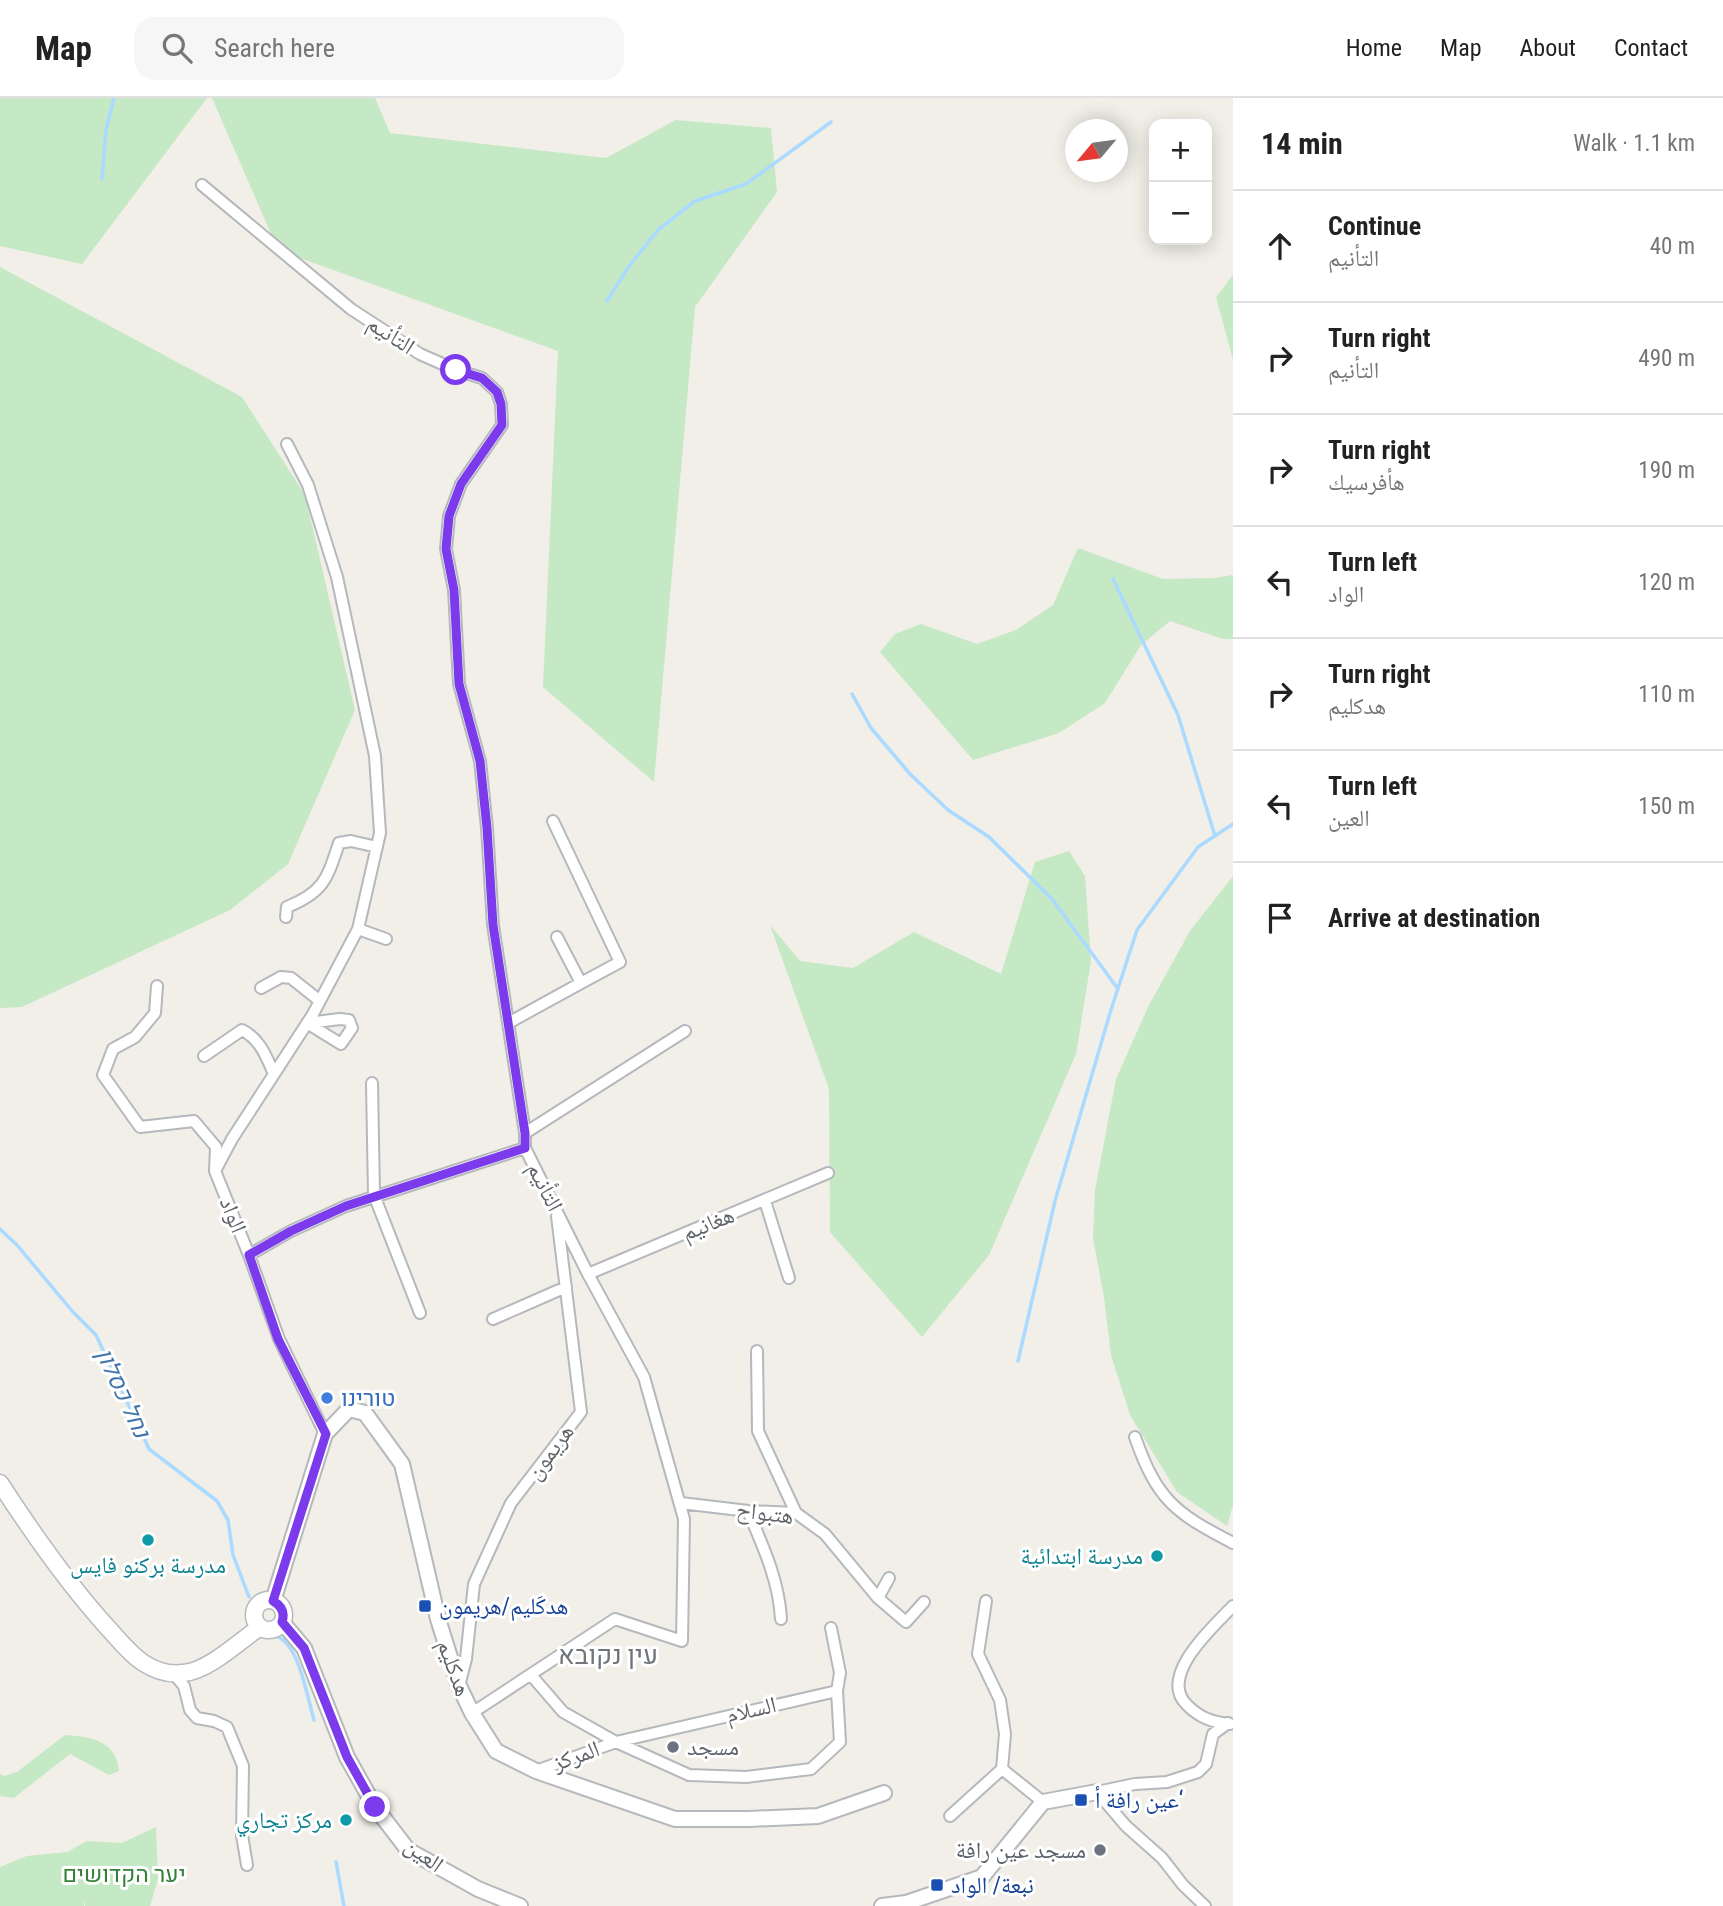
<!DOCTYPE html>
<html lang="en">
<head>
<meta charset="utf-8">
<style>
  body { margin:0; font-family:"Roboto Condensed","Noto Naskh Arabic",Heebo,sans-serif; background:#f6f6f6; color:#222 }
  .controls { position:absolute; right:21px; top:21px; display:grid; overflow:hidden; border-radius:14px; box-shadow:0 4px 18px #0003 }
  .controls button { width:63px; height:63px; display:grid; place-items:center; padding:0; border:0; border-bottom:2px solid #e0e0e0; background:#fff; color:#222; font:35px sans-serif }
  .compass { position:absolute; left:1065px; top:21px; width:63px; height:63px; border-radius:50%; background:#fff; box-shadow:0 4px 18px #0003; rotate:241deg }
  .stop { position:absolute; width:21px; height:21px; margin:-16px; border:5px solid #7c3aed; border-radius:50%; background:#fff }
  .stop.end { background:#7c3aed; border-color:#fff; box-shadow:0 2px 7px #0008 }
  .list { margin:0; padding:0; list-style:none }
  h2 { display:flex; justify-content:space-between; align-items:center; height:91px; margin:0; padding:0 28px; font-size:30px }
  h2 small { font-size:23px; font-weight:400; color:#767676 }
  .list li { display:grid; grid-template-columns:46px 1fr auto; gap:21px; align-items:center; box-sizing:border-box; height:112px; padding:0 28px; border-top:2px solid #e0e0e0 }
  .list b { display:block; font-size:26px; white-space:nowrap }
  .list p { margin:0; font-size:23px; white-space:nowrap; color:#767676 }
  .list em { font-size:23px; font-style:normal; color:#767676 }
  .icon { flex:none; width:38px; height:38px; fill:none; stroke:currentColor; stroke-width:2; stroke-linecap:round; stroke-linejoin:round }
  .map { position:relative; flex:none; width:1233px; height:1808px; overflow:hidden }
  header { display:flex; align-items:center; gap:42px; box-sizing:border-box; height:98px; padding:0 35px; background:#fff; border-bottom:2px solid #e0e0e0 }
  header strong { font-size:33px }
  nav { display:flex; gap:38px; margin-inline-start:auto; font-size:24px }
  .search { width:490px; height:63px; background:#f6f6f6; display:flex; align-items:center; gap:18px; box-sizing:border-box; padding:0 24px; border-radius:21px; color:#767676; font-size:26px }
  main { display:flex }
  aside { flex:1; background:#fff }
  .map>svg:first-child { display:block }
</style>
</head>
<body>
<header>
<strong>Map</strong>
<div class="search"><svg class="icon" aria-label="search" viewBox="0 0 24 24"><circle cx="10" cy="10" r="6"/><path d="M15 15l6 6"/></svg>Search here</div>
<nav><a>Home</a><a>Map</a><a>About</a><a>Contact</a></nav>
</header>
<main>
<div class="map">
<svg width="1233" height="1808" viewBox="0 0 1233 1808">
  <rect width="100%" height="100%" fill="#f1efe8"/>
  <path fill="#c5e8c5" d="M0,0H207L82,166L0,148Z
    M212,0H375L390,35L606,60L676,22L771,30L777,94L695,209L654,684L543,589L558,253L278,152Z
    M0,169L242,299L305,397L355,612L288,766L230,812L22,909L0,910Z
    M1233,177V262L1216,199Z
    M1078,450L1163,481L1215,480L1233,477V541H1223L1170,523L1141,547L1105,605L1059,635L973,662L880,554L895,536L921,526L977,546L1016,532L1053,507Z
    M1069,753L1085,778L1091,863L1076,956L989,1157L922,1239L830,1134L829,991L770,827L800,863L853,870L914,834L1001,876L1035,764Z
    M1233,778V1407L1227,1428L1177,1394L1130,1317L1111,1257L1104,1199L1093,1140L1095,1092L1116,981L1149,907L1190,833Z
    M65,1637C91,1639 116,1642 119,1673L109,1677L70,1656L14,1700L0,1698V1676L4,1678L17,1674Z
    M156,1729L158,1781L150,1808H85V1799L84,1808H0V1769L27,1758L67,1754L87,1743L122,1745Z"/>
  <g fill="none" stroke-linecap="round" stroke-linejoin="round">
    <path stroke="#aadaff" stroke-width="3.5" d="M102,81L106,32L114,0
      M607,203L629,168L658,132L695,103L746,86L831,24
      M1113,481L1178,617L1215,738
      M852,596L871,630L911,677L948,712L989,739L1052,801L1118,891
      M0,1131L17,1147L73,1214L96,1237L149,1351L217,1403L228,1422L233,1457L249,1499
      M1018,1263L1055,1103L1110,915L1137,832L1198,749L1233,726
      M269,1534C274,1537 280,1539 284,1543C300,1556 308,1601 314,1622
      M336,1764L344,1808"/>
    <defs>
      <path id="minor" d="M202,87L351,211L420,256L456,272L482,280L497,294L501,306L502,327L461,386L449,418L446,451L454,492L459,586L480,663L487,730L493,827L525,1035V1050L588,1176L644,1279L684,1421L682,1543L615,1521L472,1615
        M553,723L620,864L581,885
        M286,819L287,809C324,794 327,781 339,745L351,743L377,749
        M358,831L386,841
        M157,888L155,915L135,939L113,951L103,977L140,1029L194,1023L216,1049L215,1073L249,1157L279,1241L325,1336
        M261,890L281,879L291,880L320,903
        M340,921L349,922L352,930L341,946L307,925Z
        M510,924L581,885L557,839
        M204,958L242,932C260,941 266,958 274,976
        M372,985L374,1097L420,1215
        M525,1035L685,933
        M215,1073L232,1041L313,916L358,831L380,735L375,658L337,479L308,387L287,346
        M765,1103L789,1180
        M249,1157L291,1133L346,1108L525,1050
        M588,1176L828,1075
        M493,1221L566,1189
        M757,1253L758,1333L796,1415
        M1135,1339C1157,1402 1175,1415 1233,1445
        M681,1405L748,1413L796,1415L825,1436L878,1500L889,1480
        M748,1413C763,1448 779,1483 781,1521
        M878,1500L906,1524L924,1504
        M986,1503L978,1556L1000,1602L1005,1636L1002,1671L1043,1704
        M831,1530L840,1575L837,1593
        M173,1575L184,1588L190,1612L197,1620L214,1623L227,1629L243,1668L242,1737L247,1767
        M531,1577L563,1614L616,1644L689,1677L746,1679L811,1671L840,1644L837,1593L616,1644L536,1673
        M459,1588L466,1561L474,1486L511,1405L581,1314L557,1118
        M1230,1626C1212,1624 1200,1620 1187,1607C1157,1578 1214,1528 1233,1508
        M950,1718L1002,1671
        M1205,1808L1183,1787L1162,1760L1126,1728L1097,1694L1135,1686L1167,1684L1198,1674L1206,1666L1213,1636L1228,1625"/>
      <path id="tertiary" d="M273,1503L325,1336L349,1311L365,1315L402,1366L438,1521L459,1588L472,1615L496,1653L536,1673L675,1721H748L818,1718L884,1695
        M282,1524L304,1550L347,1659L375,1709L408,1752L478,1791L520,1808
        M882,1808L906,1805L982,1779L1043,1704L1097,1694"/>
      <path id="secondary" d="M0,1385C33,1436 67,1485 108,1530C119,1542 129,1555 142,1564C154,1572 169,1577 183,1575C207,1574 240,1543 260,1529
        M254 1517a15 15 0 1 1 30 0a15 15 0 1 1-30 0Z"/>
    </defs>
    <use href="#minor" stroke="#b5b8bc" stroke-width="14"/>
    <use href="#tertiary" stroke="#b5b8bc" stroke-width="18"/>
    <use href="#secondary" stroke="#b6babf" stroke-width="19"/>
    <use href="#minor" stroke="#fff" stroke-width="10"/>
    <use href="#tertiary" stroke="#fff" stroke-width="14"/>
    <use href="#secondary" stroke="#fff" stroke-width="16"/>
  </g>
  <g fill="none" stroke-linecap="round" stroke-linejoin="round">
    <path stroke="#7c3aed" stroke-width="9" d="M375,1709L347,1659L304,1550L282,1524C285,1515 282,1508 273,1503L326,1336L278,1241L249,1157L291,1133L346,1108L525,1050V1035L493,827L487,730L480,663L459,586L454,492L446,451L449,418L461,386L502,327L501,306L497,294L482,280L456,272"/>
  </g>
  <circle fill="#3f7fe0" stroke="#fff" stroke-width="2.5" cx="327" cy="1300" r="7"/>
  <g fill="#0f9aa8" stroke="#fff" stroke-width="2.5">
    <circle cx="148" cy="1442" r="7"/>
    <circle cx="1157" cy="1458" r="7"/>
    <circle cx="346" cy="1722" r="7"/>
  </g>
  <g fill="#1a4fb4" stroke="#fff" stroke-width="2.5">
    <rect x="418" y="1501" width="14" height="14" rx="3.5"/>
    <rect x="1074" y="1695" width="14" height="14" rx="3.5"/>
    <rect x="930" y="1780" width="14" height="14" rx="3.5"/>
  </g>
  <g fill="#6b7280" stroke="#fff" stroke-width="2.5">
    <circle cx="673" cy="1649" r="7"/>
    <circle cx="1100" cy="1752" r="7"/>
  </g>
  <g text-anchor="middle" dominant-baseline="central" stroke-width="6" stroke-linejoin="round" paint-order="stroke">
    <g font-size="23" fill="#5f6368" stroke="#fff">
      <text transform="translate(391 237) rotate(33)">التأنيم</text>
      <text transform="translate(545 1089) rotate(63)">التأنيم</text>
      <text transform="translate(233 1117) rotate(68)">الواد</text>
      <text transform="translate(708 1126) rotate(-22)">هغانيم</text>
      <text transform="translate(550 1354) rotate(-53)">هريمون</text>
      <text transform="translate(765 1415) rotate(7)">هتبواح</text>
      <text transform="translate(454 1570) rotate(70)">هدكليم</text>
      <text transform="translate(751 1612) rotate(-13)">السلام</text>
      <text transform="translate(576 1658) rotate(-20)">المركز</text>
      <text transform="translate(424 1757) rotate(36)">العين</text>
    </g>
    <g font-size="23" fill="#366cbe" stroke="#fff" text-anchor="start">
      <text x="341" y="1300">טורינו</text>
    </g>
    <g font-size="23" fill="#0d838f" stroke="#fff" text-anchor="end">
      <text x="1143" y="1458">مدرسة ابتدائية</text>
      <text x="148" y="1467" text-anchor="middle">مدرسة بركنو فايس</text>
      <text x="332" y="1722">مركز تجاري</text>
    </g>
    <g font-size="23" fill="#164399" stroke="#fff" text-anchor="start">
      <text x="439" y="1508">هدكَليم/هريمون</text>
      <text x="1095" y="1702">عين رافة أ‘</text>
      <text x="951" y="1787">نبعة/ الواد</text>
    </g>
    <g font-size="23" fill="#5b616d" stroke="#fff" text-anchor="start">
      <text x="687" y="1649">مسجد</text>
      <text x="1086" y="1752" text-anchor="end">مسجد عين رافة</text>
    </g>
    <g font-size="23" fill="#348238" stroke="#fff">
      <text x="124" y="1776">יער הקדושים</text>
    </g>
    <g font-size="24" font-style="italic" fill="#4174aa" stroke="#fff">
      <text transform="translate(123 1295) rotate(65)">נחל כסלון</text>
    </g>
    <g font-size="26" fill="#70757a" stroke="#fff">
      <text x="608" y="1557">עין נקובא</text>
    </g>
  </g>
</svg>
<div class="controls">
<button>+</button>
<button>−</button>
</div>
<svg class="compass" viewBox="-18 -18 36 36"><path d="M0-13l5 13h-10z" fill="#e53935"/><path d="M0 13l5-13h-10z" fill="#767676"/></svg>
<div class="stop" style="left:456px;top:272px"></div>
<div class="stop end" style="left:375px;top:1709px"></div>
</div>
<aside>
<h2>14 min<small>Walk · 1.1 km</small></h2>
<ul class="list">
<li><svg class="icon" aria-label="ahead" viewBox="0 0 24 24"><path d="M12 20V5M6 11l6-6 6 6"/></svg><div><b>Continue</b><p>التأنيم</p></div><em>40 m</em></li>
<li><svg class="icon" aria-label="right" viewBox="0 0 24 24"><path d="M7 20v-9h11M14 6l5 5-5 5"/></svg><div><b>Turn right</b><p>التأنيم</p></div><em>490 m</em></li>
<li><svg class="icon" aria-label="right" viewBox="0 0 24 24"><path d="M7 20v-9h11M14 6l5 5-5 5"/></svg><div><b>Turn right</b><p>هأفرسيك</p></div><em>190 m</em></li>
<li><svg class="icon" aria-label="left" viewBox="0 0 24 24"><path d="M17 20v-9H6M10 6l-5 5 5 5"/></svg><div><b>Turn left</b><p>الواد</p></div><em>120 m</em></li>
<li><svg class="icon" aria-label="right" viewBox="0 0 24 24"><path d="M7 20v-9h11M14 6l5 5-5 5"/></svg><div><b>Turn right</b><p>هدكليم</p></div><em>110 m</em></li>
<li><svg class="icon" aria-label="left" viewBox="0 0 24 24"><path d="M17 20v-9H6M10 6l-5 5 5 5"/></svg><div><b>Turn left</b><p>العين</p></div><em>150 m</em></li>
<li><svg class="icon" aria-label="arrive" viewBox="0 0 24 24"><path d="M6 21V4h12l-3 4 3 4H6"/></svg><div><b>Arrive at destination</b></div></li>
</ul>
</aside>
</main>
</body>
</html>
